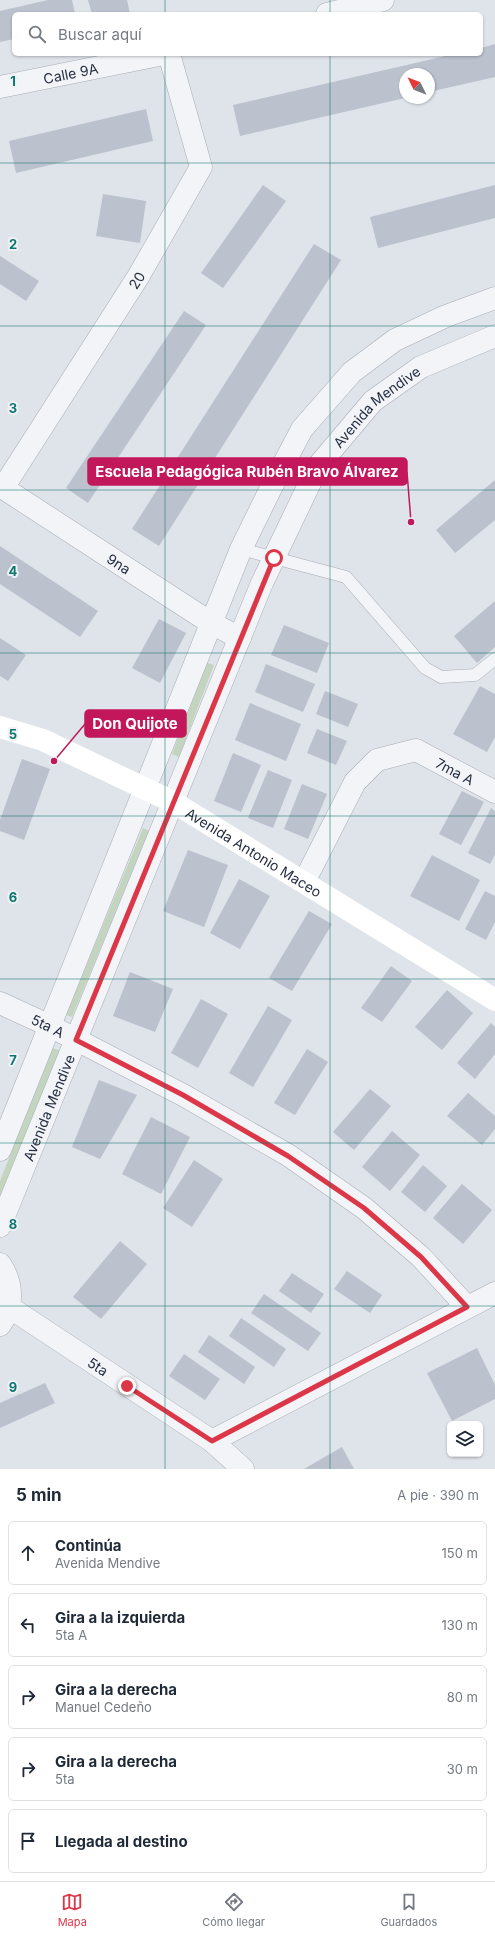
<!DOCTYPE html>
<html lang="es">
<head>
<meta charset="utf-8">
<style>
  body { margin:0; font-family:Inter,sans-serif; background:#f2f2f3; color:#1f2937 }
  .controls { position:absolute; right:12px; bottom:12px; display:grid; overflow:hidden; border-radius:6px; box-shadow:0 1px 3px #0004 }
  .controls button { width:36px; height:36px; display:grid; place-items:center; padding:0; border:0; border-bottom:1px solid #e0e1e3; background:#fff; color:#1f2937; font:20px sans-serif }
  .compass { position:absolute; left:399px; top:68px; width:36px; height:36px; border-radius:50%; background:#fff; box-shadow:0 1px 3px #0004; rotate:313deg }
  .stop { position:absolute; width:12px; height:12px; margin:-9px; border:3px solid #dc3748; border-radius:50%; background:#fff }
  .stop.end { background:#dc3748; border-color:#fff; box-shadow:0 1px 4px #0008 }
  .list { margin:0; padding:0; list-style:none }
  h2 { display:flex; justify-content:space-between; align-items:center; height:52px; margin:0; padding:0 16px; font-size:17px }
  h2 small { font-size:13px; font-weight:400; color:#747a83 }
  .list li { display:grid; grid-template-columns:26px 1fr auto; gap:12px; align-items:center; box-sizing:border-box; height:64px; margin:0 8px 8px; padding:0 8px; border:1px solid #e0e1e3; border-radius:6px }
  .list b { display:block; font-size:15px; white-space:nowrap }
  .list p { margin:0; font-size:13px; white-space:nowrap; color:#747a83 }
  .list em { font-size:13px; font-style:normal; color:#747a83 }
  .icon { flex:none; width:22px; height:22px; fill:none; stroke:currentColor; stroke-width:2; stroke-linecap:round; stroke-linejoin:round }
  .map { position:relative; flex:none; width:495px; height:1469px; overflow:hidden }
  .search { position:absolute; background:#fff; box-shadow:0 1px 3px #0004; left:12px; right:12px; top:12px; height:44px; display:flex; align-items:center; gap:10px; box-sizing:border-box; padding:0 14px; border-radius:6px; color:#747a83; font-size:15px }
  .sheet { height:412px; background:#fff }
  nav { display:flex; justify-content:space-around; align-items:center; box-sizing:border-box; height:56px; border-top:1px solid #e0e1e3; background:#fff; font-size:11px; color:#747a83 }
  nav a { display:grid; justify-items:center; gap:2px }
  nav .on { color:#dc3748 }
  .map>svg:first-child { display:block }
</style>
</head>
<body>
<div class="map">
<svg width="495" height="1469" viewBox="0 0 495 1469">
  <rect width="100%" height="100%" fill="#dfe3ea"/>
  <path fill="#c3d4bf" d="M207,663L214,665L179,757L172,754Z
    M143,828L149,831L72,1017L66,1015Z
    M53,1048L61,1051L0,1205V1181Z"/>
  <path fill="#bbc1cd" d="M48,0H72L75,14H14V39L0,42V11Z
    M88,0H127L130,14H92Z
    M495,44V77L429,92V74H405V98L240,136L233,105L454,54H481V48Z
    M146,109L153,141L16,173L9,141Z
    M263,185L286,201L223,288L201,273Z
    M495,185V218L378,248L370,217Z
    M103,194L146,201L140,243L96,236Z
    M314,244L341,260L159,546L132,529Z
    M0,256L39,281L26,301L0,284Z
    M184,311L206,325L88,503L66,488Z
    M495,480V520L455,553L436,530Z
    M0,546L98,611L80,637L0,584Z
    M495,601V647L477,663L454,636Z
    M159,619L186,633L160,683L132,668Z
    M284,625L329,643L317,673L271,655Z
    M0,638L26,655L8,681L0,676Z
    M266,664L315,684L303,712L255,692Z
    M480,686L495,694V737L487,752L453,734Z
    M325,691L358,704L348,727L316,714Z
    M250,703L301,724L286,761L235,740Z
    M317,729L347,741L336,765L307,753Z
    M233,753L261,765L241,812L214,801Z
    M22,759L50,769L24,840L0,831V820Z
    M268,770L292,780L273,828L248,818Z
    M302,784L327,794L308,839L284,829Z
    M462,791L484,802L461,845L439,834Z
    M491,808L495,811V855L490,864L468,853Z
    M188,850L228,865L204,927L163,911Z
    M432,855L480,880L459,921L410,896Z
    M239,879L270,896L240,949L210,933Z
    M485,891L495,896V922L486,940L465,929Z
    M309,911L332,924L292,991L269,978Z
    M391,966L412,981L382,1022L361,1008Z
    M130,972L173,989L155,1032L113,1016Z
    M447,990L473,1013L442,1050L415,1027Z
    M201,999L228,1014L198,1068L171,1053Z
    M268,1006L292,1020L253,1087L229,1073Z
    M491,1023L495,1027V1054L475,1079L457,1063Z
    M307,1049L328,1062L295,1115L274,1103Z
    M99,1080L137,1095L100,1159L72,1147Z
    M370,1089L391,1106L354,1150L333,1132Z
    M468,1093L495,1116V1129L482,1145L447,1116Z
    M151,1117L190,1137L161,1194L122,1174Z
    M392,1131L420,1155L390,1191L362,1167Z
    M194,1160L223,1179L192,1227L163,1208Z
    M423,1165L447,1186L425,1212L401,1192Z
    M462,1184L492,1210L463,1244L433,1218Z
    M120,1241L147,1264L101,1319L73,1297Z
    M347,1271L382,1295L370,1313L334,1289Z
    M292,1273L324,1294L311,1313L279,1291Z
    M264,1294L321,1333L308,1351L251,1313Z
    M241,1318L286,1349L274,1367L229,1336Z
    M209,1335L255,1367L244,1384L198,1352Z
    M477,1348L495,1385V1399L452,1421L427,1373Z
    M184,1354L220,1379L205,1400L169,1376Z
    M45,1383L55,1403L0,1428V1403Z
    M342,1447L354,1469H304Z"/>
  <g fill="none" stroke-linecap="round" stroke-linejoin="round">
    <defs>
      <path id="service" d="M241,549L346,577L425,668L441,677L475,675L495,659"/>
      <g id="minor">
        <path d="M327,14L383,0"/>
        <path id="s1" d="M0,87L164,54"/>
        <path id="s2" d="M0,486L211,623L240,638"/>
        <path id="s3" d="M3,488L138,277L201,167L169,54"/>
        <path id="s4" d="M304,882L355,782L377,760L416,750L495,792"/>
        <path id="s5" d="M0,1003L50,1026L183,1095L288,1155L364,1208L421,1257L467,1307"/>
        <path id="s6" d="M9,1307L212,1441L243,1469"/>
        <path d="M212,1441L495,1293"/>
      </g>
      <g id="tertiary">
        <path d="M0,1150L241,549L272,486L302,429L352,372L395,340L446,316L495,298"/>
        <path id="s7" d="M0,1226L262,583L318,466L373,401L421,367L495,336"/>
        <path d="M0,1264C13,1283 14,1307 0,1325"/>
      </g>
    </defs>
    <use href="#service" stroke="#a8adb8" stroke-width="13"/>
    <use href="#minor" stroke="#a8adb8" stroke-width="23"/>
    <use href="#tertiary" stroke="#a8adb8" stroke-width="23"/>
    <use href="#service" stroke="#f2f4f7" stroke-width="12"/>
    <use href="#minor" stroke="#f2f4f7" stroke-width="22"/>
    <use href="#tertiary" stroke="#f2f4f7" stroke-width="22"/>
    <path stroke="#fff" stroke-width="22" id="s8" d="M0,727L43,740L173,802L495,1000"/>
  </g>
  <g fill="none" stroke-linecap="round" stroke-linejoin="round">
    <path stroke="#dc3748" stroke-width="5" d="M127,1386L212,1441L467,1307L421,1257L364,1208L288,1156L183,1095L76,1040L274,558"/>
  </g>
  <path fill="none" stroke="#0f766e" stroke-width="1" stroke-opacity="0.55" d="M165,0V14M330,0V14M165,54V1469M330,54V1469M0,163H495M0,326H495M0,490H495M0,653H495M0,816H495M0,979H495M0,1143H495M0,1306H495"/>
  <g text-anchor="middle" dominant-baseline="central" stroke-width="4" stroke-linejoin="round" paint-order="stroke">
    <g font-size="14" fill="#262f42" stroke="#eef2f7">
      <text stroke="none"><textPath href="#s1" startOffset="72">Calle 9A</textPath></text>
      <text stroke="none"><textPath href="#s3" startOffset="247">20</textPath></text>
      <text stroke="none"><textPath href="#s7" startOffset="908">Avenida Mendive</textPath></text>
      <text stroke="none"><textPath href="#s2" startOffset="142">9na</textPath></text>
      <text stroke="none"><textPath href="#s4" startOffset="228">7ma A</textPath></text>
      <text stroke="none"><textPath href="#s8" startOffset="284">Avenida Antonio Maceo</textPath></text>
      <text stroke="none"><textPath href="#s5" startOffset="53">5ta A</textPath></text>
      <text stroke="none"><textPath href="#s7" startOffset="128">Avenida Mendive</textPath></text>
      <text stroke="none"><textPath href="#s6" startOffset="107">5ta</textPath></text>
    </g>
  </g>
  <g font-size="13" text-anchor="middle" font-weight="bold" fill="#0f766e" stroke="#eef2f7" stroke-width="4" stroke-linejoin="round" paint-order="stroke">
    <text x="13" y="86">1</text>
    <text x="13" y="249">2</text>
    <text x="13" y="413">3</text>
    <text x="13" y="576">4</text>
    <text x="13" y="739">5</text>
    <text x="13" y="902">6</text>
    <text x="13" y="1065">7</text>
    <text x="13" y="1229">8</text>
    <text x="13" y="1392">9</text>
  </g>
  <path fill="none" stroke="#c2185b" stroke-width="1.5" d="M411 522L407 472M54 761L85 724"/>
  <g fill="#c2185b" stroke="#eef2f7" stroke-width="1.5">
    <circle cx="411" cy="522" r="4"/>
    <circle cx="54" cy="761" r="4"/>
  </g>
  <g fill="#c2185b" stroke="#c2185b" stroke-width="1.5">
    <rect x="88" y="458" width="319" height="27" rx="4"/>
    <rect x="85" y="710" width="101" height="27" rx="4"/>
  </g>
  <g font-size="15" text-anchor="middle" font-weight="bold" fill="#fff">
    <text x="247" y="477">Escuela Pedagógica Rubén Bravo Álvarez</text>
    <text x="135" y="729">Don Quijote</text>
  </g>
</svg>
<div class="controls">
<button><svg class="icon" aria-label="layers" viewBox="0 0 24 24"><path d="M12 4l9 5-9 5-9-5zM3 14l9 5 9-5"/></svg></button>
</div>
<svg class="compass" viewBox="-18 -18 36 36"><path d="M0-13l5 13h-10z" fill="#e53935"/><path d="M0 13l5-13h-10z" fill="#747a83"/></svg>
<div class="stop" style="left:274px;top:558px"></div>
<div class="stop end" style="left:127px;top:1386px"></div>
<div class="search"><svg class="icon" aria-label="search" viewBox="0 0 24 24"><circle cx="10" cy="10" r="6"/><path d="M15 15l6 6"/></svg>Buscar aquí</div>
</div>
<section class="sheet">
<h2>5 min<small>A pie · 390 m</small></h2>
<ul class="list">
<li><svg class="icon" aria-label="ahead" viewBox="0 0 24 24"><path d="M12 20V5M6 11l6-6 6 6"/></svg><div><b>Continúa</b><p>Avenida Mendive</p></div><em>150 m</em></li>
<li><svg class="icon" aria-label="left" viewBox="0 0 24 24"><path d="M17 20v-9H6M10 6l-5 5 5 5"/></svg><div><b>Gira a la izquierda</b><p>5ta A</p></div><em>130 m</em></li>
<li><svg class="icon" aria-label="right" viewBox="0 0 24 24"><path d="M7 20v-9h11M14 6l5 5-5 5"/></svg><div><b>Gira a la derecha</b><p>Manuel Cedeño</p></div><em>80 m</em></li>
<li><svg class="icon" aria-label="right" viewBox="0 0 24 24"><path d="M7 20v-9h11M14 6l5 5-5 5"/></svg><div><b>Gira a la derecha</b><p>5ta</p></div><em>30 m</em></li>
<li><svg class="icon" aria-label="arrive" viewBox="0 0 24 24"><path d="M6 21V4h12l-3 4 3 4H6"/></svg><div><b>Llegada al destino</b></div></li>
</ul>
</section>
<nav>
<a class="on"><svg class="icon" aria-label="map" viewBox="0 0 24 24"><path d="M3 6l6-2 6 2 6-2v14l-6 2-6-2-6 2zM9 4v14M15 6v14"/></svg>Mapa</a>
<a><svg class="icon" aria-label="directions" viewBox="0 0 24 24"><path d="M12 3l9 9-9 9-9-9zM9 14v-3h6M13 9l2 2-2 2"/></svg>Cómo llegar</a>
<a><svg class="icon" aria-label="saved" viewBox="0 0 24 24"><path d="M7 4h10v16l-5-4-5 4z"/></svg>Guardados</a>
</nav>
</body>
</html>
